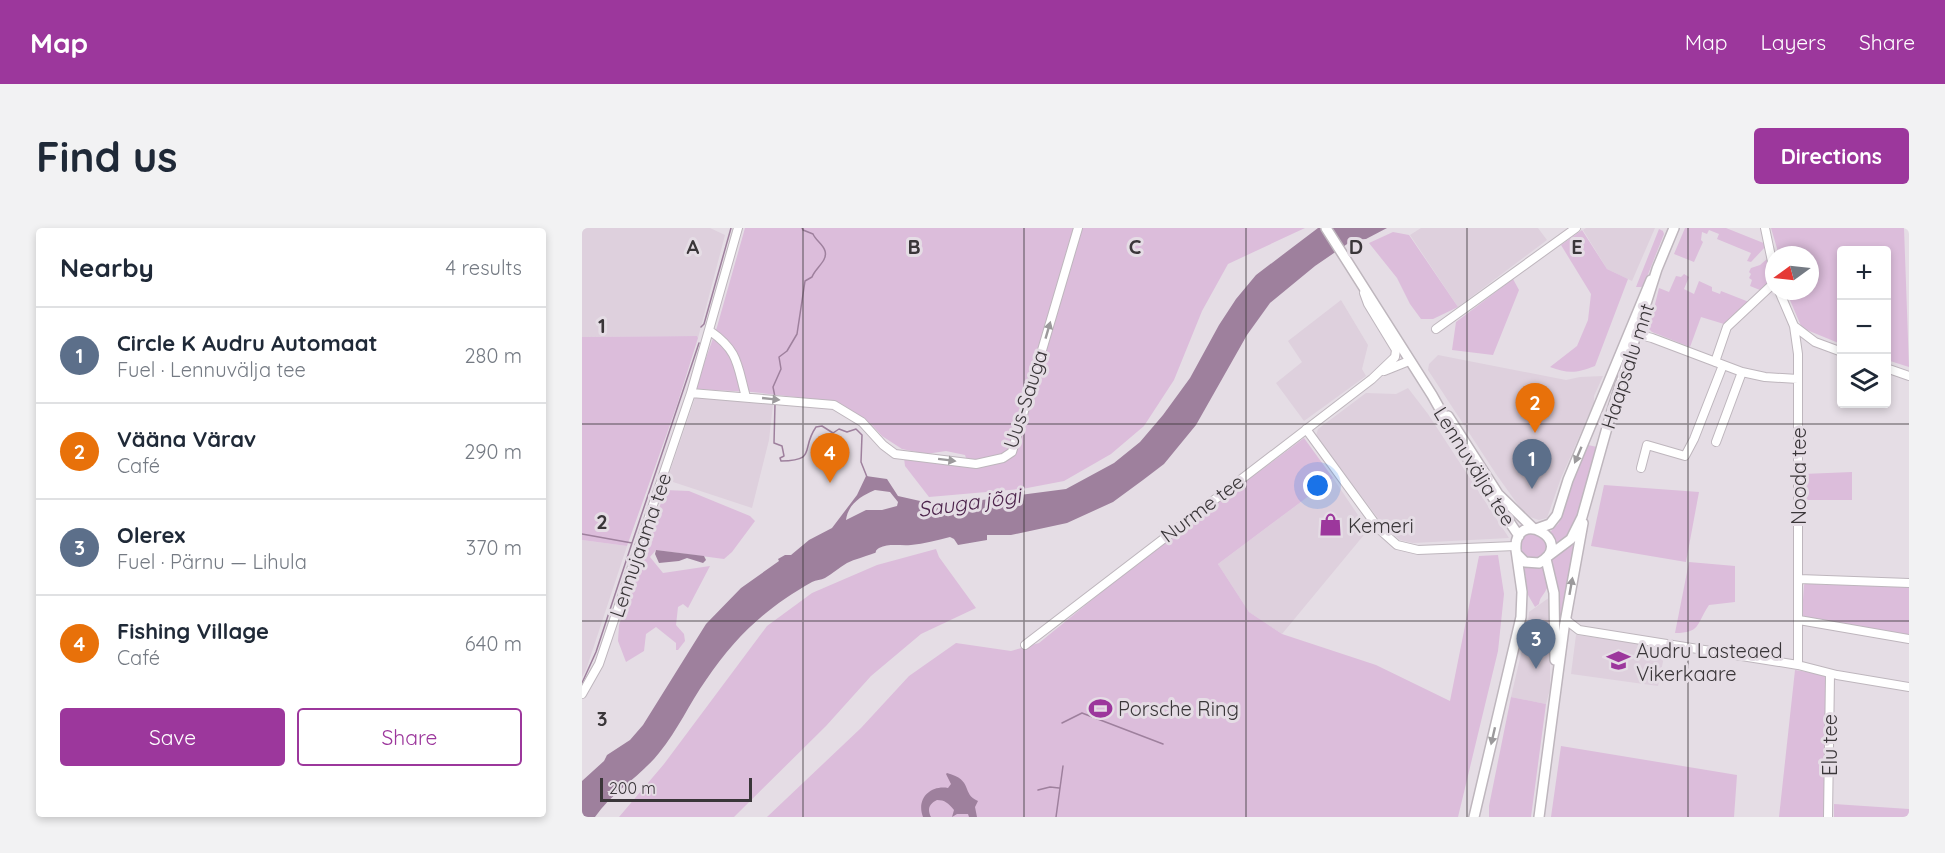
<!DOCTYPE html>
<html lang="en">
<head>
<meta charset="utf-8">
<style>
  body { margin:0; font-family:Quicksand,sans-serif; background:#f2f2f3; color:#1f2937 }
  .controls { position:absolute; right:18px; top:18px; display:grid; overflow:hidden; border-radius:6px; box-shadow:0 3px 9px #0003 }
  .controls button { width:54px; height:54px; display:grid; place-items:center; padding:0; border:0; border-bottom:2px solid #e0e1e3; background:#fff; color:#1f2937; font:30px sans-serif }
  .compass { position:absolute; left:1183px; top:18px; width:54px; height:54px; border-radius:50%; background:#fff; box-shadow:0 3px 9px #0003; rotate:255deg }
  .scale { position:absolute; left:18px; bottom:15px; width:152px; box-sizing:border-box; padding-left:6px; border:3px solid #3a3639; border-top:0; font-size:16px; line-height:21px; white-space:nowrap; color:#3a3639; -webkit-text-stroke:4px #e5dde5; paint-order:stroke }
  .you { position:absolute; left:736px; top:258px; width:21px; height:21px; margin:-15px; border:4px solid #fff; border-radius:50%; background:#1a73e8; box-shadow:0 0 0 9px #1a73e833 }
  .badge { display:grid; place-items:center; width:39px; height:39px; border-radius:50%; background:#9c379c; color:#fff; font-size:20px; font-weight:700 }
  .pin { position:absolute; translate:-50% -50px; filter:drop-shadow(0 2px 3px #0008) }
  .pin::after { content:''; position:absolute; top:32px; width:21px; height:18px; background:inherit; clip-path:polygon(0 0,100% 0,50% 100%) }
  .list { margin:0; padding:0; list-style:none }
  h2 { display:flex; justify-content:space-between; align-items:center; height:78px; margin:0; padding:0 24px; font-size:26px }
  h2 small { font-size:20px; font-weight:400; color:#747a83 }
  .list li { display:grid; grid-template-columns:39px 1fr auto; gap:18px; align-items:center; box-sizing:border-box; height:96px; padding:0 24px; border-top:2px solid #e0e1e3 }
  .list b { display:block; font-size:22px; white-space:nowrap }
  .list p { margin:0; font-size:20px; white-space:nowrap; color:#747a83 }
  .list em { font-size:20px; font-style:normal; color:#747a83 }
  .actions { display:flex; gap:12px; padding:18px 24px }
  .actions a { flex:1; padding:14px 0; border:2px solid #9c379c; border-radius:6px; text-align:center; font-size:21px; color:#9c379c }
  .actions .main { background:#9c379c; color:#fff }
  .icon { flex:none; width:33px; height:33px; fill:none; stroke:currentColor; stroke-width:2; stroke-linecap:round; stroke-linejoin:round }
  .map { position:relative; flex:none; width:1327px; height:589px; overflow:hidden; border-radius:6px }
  header { display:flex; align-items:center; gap:36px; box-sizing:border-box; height:84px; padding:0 30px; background:#9c379c; color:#fff }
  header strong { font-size:28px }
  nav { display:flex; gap:33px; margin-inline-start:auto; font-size:21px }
  .intro { display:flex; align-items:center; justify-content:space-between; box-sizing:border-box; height:144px; padding:0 36px }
  h1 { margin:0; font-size:42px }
  .button { padding:15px 27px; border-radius:6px; background:#9c379c; color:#fff; font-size:21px; font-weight:700 }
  main { display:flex; gap:36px; padding:0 36px }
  aside { flex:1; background:#fff; border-radius:6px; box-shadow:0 3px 9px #0003 }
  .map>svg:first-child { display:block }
</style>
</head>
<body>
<header>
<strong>Map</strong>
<nav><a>Map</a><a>Layers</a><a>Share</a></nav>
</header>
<div class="intro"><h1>Find us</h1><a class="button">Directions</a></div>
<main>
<aside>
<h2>Nearby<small>4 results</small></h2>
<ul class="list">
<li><span class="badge" style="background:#5c6f8a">1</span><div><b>Circle K Audru Automaat</b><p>Fuel · Lennuvälja tee</p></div><em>280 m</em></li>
<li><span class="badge" style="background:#e8710a">2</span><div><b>Vääna Värav</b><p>Café</p></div><em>290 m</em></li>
<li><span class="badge" style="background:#5c6f8a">3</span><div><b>Olerex</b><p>Fuel · Pärnu — Lihula</p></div><em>370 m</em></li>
<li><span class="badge" style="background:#e8710a">4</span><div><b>Fishing Village</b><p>Café</p></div><em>640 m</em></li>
</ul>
<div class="actions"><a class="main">Save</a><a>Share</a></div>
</aside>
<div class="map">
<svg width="1327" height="589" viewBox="0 0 1327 589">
  <rect width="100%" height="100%" fill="#e5dde5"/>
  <path fill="#ded0dd" d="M0,0H128L143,7L116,110L115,108L0,109Z
    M839,0H956L965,12L876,79L828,7Z
    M1004,0H1073L1050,53L1025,41L1001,2Z
    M759,72L786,117L780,141L784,148L722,193L694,155L720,134L706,113Z
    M856,127L984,152L998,149L1021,148L1012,168V175L979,250L965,290L957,292L948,289L939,281L914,246L846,142L847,136Z
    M826,160L846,186L927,310L831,315L818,312L801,297L734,208L736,201L784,165L814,166Z
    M114,167L191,176L187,212L170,280L85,252Z
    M751,250L786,302L700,406L667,384L636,336Z
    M0,312L45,318L4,442L0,449Z
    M968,369V461L964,476L929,469L946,396L947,384Z
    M994,407L1084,419L1076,458L989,446Z"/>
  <path fill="#dcbddb" d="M163,0H723L646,36L620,83L592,152L562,198L529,226L482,253L440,261L347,269L323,238L322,230L386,236L383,227L364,223L344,226L320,221L300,208L289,196L261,177L232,171L170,164L113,161L135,99Z
    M1103,0H1144L1184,16V18L1169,34L1165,33L1169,25L1135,11L1137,6L1127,2L1125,6L1120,4L1119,12L1121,14L1112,34L1092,26Z
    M1189,0H1322L1327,139L1305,132L1304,22H1260L1259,116L1220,100L1204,63H1228V27H1197Z
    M1077,1L1081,3L1082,6L1061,59H1054Z
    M1000,2L1025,41L1046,51L1013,138C995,145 986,146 968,139L995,118L1006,92L1009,66L979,17Z
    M811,4L827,7L876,79L851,91H839L828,76L815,50L787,15Z
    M1185,31C1190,43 1191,57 1178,62L1168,58L1170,52L1167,50L1169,46L1167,44L1169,40L1178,37Z
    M1102,46L1107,49L1102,61L1112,66L1117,53L1130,59V63L1138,66L1139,63L1167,74L1142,96L1119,89L1108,119L1070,104L1067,101L1077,60L1087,64L1094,48L1099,49Z
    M931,51L937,62L911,127L870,122L874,94Z
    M115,108L116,110L95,177L45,318L0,312V109Z
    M722,210L751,250L636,336L667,384L700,406L794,437L868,473L897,328L916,327L922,366L916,423L876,589H185L279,500L327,448L374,415L429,423L457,415L555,335Z
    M1006,217L1015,219L997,288L988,307L972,322L967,305L977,295L989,258Z
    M1270,244V272H1222L1221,246Z
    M1022,257L1117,264L1104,334L1009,318Z
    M83,262L107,263L168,288L173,293L150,324L142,331L74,322L68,329L81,345L128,338L106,380L101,376L96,379L94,397L102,406L103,413L96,422H94V415L74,399L64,406L62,423L44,434L36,413L37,397L67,312Z
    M937 318a14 14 0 1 1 28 0a14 14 0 1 1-28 0Z
    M994,309L976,413L968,336L969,332Z
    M354,321L357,329L394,380L339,406L289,448L244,498L152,589H37L82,536L185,398L230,365L295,337Z
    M1107,334L1153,338V374L1127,377C1114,396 1119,405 1093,405Z
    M942,337H959C962,344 969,355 964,362C961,368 958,369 957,376L953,379L946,367Z
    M1235,353V356L1245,357L1246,354L1327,358V407L1222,389L1220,386L1222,357L1224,354Z
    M1213,442L1245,447L1242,589H1197Z
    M929,469L964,476L949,589H907V578Z
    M979,518L1155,547L1152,589H969Z
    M1252,576L1327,581V589H1252Z"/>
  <path fill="#9e809d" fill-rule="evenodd" d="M736,0H805L784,11L771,12L733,38L688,75L665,107L614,197L582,236L561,252L531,274L485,295L429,307H405V312L376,317L372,311L368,309C355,312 342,316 329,317C318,318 307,315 297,320C290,325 298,323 290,326C282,329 273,331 265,335C258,339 250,346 243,350C239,352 234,352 230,354C184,380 154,408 124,452C107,476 96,502 77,525C58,549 31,563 13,589H0V553L22,533L25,527L48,512L61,497L124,396L159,360L197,333L196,331L203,327H209L227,312L250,300L275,267L284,248L305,251L316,268L347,275L392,273L484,261L532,235L558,214L581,187L608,150L637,97L654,71L674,47ZM293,262L308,264L316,274L315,278L300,282H284L264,292C266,276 279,268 293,262Z
    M74,322L122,328L124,332L121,335L105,330L97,333L77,335L73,326Z
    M365,545C392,552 379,566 396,573L393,579L395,589H387L386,586H375L370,589L372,582C366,575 363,572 355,572C347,576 345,581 349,589H341C334,571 348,557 366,560L369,556L364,546Z"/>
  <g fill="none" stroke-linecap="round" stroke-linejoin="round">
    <path stroke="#9e809d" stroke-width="1.5" d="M119,99L122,96L149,0
      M193,169L191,159L199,141L197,129L205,123L215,106L223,53L230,49C233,40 246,33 243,23C241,16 234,13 231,6L221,2L220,0
      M193,176L192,215L200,218L202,228L198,230L199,233C236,232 218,222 234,199L240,198L251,205L257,201L265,204L274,201L280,207L279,234L285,249
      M0,306L50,315L117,115
      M0,455L14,424L50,315
      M480,495L500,485L581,516
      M456,562L468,559L477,560
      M474,589L481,538"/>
    <defs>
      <path id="minor" d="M1183,0L1192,43
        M1197,63L1212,98L1216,126V437
        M1212,98L1233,114L1260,124
        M854,101L994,0
        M1053,102L1058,107L1070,110L1160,144L1183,149L1216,151
        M128,103C157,123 155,137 164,169
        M1133,134L1145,99L1192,55
        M1304,140L1327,148
        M802,143L827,133
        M109,165L252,177L280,194L301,217L313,226L394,236L421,230L430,224L496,0
        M724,201L797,301L815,317L836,322L933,318
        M1134,214L1160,144
        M1059,240L1065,217L1103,228L1112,211L1141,137
        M1217,351L1327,355
        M984,392L997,402L1216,437L1255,447L1327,459
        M1217,392L1327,411
        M443,417L790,151L813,129L814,122L786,76L782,65
        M0,466L17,436L109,165L156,0
        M1246,589L1248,446"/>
      <path id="major" d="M744,0L850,167L891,240L937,308
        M866,188L916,266L951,300
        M954,301L968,296L975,287L986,252L1069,52
        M965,329L989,311L1000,289L1028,189L1075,41L1092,0
        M964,331L972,365L973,432
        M892,589L939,389L940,364L934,322C931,278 996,313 957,335L943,334L935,326
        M957,589L982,400L1001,295"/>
    </defs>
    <use href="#minor" stroke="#beb6bd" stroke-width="10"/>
    <use href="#major" stroke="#beb6bd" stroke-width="12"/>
    <use href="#minor" stroke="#fff" stroke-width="8"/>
    <use href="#major" stroke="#fff" stroke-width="9"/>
  </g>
  <defs><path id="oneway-solid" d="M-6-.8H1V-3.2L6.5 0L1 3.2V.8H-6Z" transform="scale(1.5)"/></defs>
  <g fill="#9c9a9c">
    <use href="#oneway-solid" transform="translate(466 102) rotate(-74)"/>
    <use href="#oneway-solid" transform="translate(189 171) rotate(6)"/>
    <use href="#oneway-solid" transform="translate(996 227) rotate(113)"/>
    <use href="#oneway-solid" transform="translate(365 232) rotate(7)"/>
    <use href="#oneway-solid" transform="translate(989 358) rotate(-80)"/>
    <use href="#oneway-solid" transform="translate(911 508) rotate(103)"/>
  </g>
  <path fill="none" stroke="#3a3639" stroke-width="1.5" stroke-opacity="0.55" d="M221,0V589M442,0V589M664,0V589M885,0V589M1106,0V589M0,196H1327M0,393H1327"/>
  <defs>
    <symbol id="shop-bare" viewBox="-9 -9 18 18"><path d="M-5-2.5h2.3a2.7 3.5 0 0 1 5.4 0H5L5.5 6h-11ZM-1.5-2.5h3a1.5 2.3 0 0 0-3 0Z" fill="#9c379c" stroke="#e5dde5" stroke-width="2.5" paint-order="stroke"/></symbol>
    <symbol id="school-bare" viewBox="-9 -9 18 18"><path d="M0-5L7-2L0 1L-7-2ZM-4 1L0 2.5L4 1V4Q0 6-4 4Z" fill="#9c379c" stroke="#e5dde5" stroke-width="2.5" paint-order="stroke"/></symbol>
    <symbol id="stadium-bare" viewBox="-9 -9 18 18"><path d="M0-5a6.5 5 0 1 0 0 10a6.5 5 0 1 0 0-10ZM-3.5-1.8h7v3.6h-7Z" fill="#9c379c" stroke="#e5dde5" stroke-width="2.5" paint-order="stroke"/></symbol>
  </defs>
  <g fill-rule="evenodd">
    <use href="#shop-bare" x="732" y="280" width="33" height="33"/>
    <use href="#school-bare" x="1020" y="416" width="33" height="33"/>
    <use href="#stadium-bare" x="502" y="464" width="33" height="33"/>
  </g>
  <g text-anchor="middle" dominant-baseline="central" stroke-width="6" stroke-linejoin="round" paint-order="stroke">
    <g font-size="20" fill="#3a3639" stroke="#e5dde5">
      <text transform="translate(1045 138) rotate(-72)">Haapsalu mnt</text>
      <text transform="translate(443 171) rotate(-72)">Uus-Sauga</text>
      <text transform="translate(893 238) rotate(58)">Lennuvälja tee</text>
      <text transform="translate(1216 248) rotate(-90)">Nooda tee</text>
      <text transform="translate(620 280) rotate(-37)">Nurme tee</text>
      <text transform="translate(58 317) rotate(-71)">Lennujaama tee</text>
      <text transform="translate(1247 517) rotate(-90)">Elu tee</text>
    </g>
    <g font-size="20" fill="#3a3639" stroke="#e5dde5" text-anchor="start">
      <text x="766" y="297">Kemeri</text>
      <text x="1054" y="422">Audru Lasteaed<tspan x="1054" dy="23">Vikerkaare</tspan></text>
      <text x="536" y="480">Porsche Ring</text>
    </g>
    <g font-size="21" font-style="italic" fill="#4d244c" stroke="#e5dde5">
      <text transform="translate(387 274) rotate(-8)">Sauga jõgi</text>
    </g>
  </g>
  <g font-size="20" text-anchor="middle" font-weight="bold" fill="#3a3639" stroke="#e5dde5" stroke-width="6" stroke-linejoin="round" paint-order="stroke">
    <text x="111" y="26">A</text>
    <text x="332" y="26">B</text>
    <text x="553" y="26">C</text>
    <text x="774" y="26">D</text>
    <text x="995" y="26">E</text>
    <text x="20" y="105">1</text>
    <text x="20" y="301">2</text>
    <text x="20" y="498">3</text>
  </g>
</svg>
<div class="controls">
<button>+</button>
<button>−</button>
<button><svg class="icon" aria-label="layers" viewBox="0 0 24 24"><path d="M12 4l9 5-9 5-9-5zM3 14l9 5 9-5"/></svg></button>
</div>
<svg class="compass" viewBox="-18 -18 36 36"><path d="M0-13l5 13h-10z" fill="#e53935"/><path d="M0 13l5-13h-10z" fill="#747a83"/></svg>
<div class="scale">200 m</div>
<div class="you"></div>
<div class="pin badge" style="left:950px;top:261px;background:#5c6f8a">1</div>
<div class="pin badge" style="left:953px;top:205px;background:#e8710a">2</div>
<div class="pin badge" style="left:954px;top:441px;background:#5c6f8a">3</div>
<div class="pin badge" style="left:248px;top:255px;background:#e8710a">4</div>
</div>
</main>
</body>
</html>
